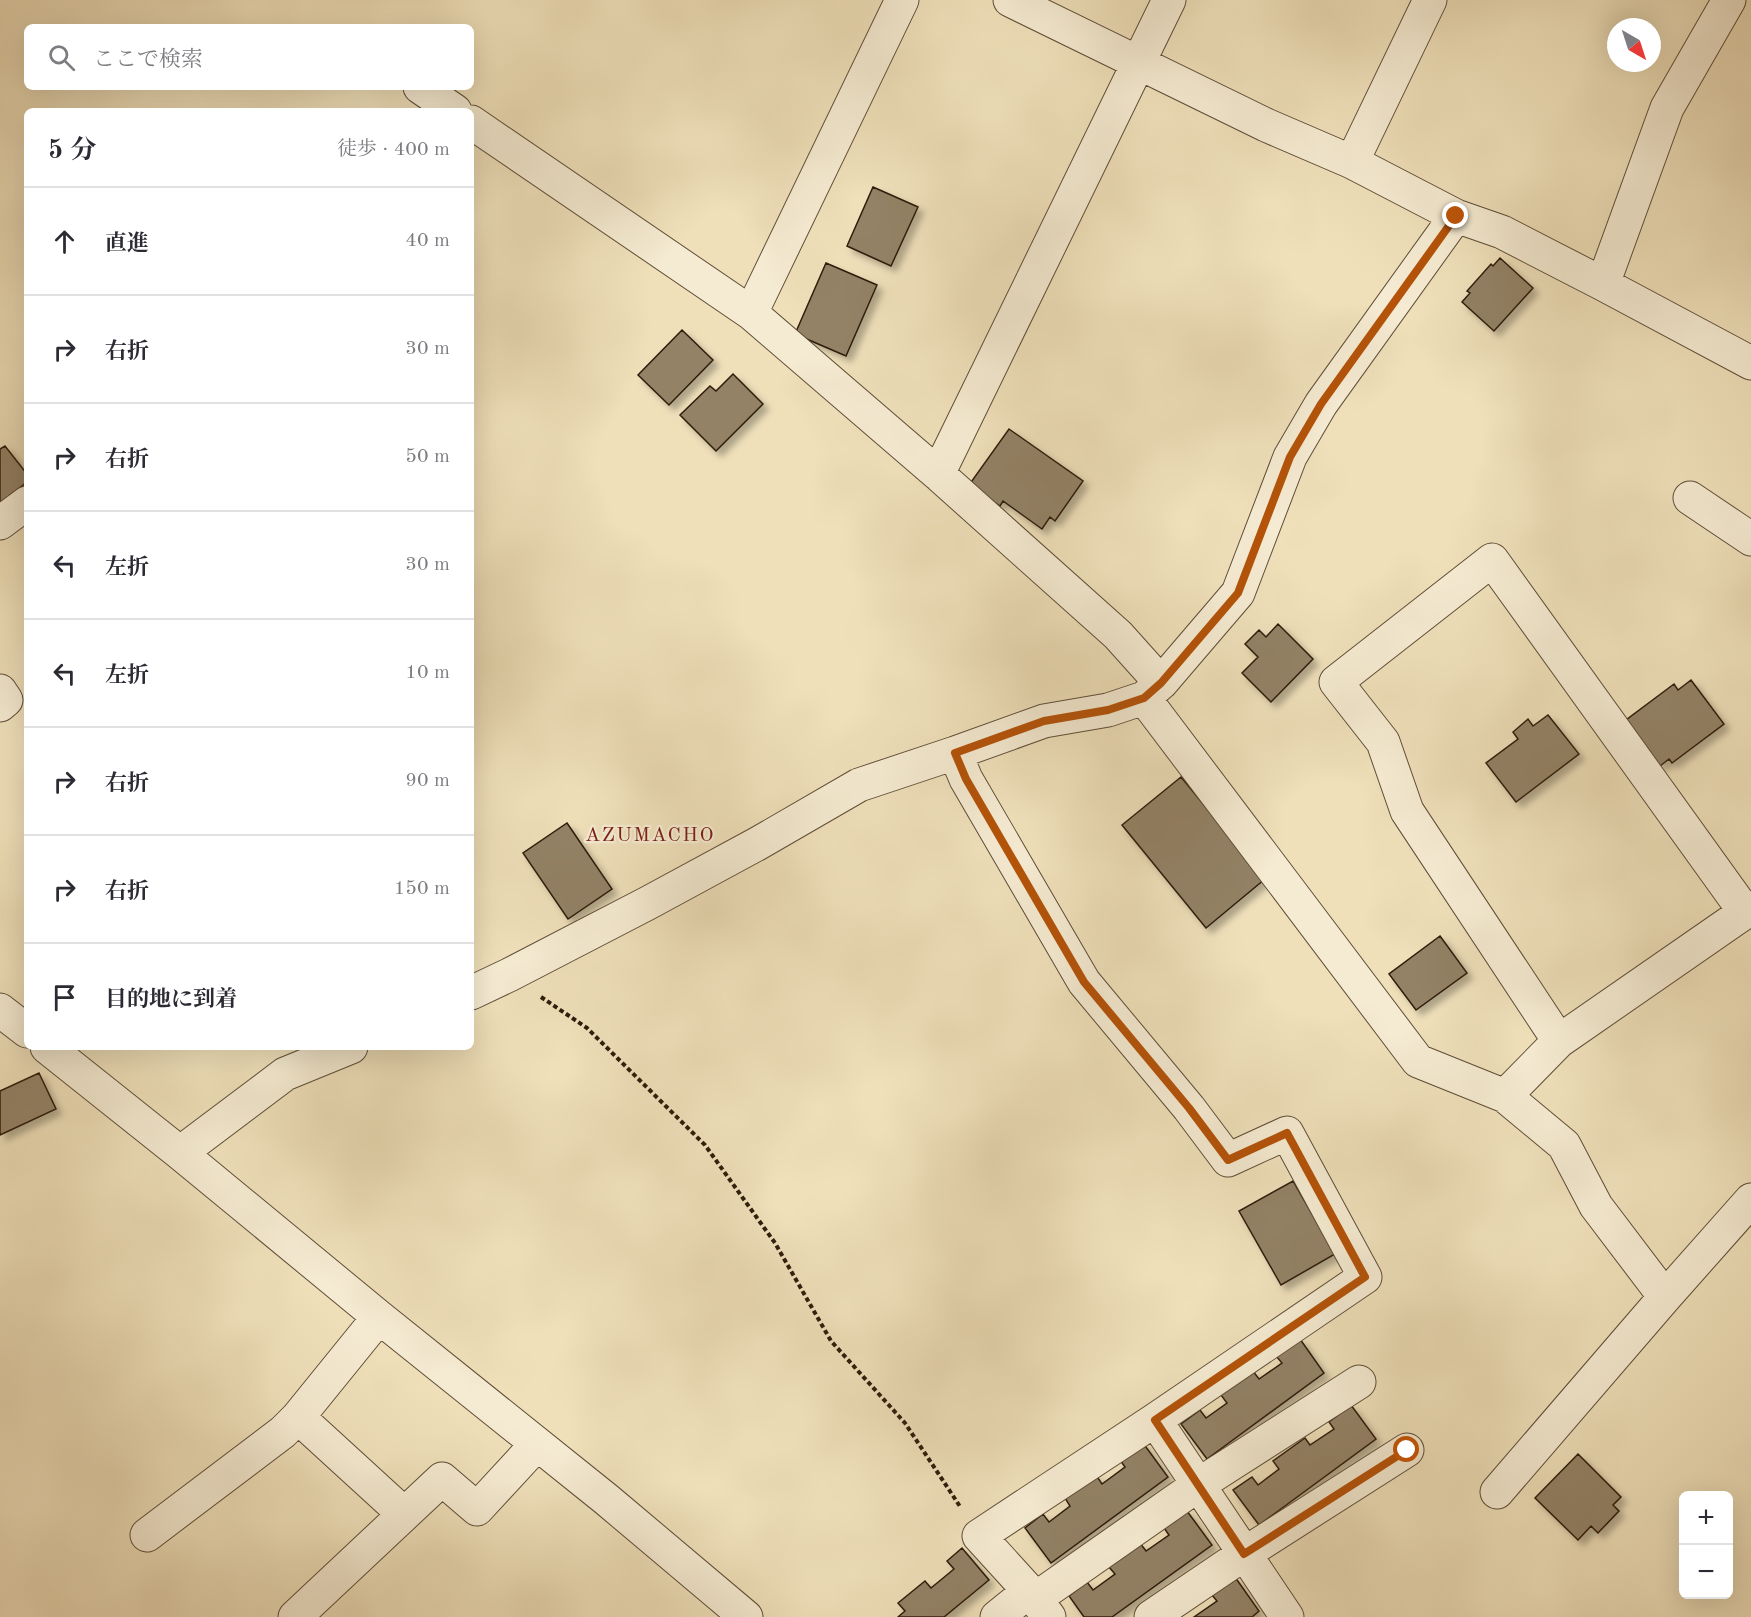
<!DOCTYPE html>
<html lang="ja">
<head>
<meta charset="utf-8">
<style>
  body { margin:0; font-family:"Old Standard TT","Noto Serif JP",serif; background:#f7f7f7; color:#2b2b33 }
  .controls { position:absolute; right:18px; bottom:18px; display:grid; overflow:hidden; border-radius:9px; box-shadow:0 6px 24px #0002 }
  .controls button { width:54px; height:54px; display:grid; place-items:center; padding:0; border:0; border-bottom:2px solid #e1e1e2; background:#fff; color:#2b2b33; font:30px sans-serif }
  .compass { position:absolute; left:1607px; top:18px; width:54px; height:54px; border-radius:50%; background:#fff; box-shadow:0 6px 24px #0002; rotate:141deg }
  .stop { position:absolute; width:18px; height:18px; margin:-14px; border:4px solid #b45309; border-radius:50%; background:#fff }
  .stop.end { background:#b45309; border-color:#fff; box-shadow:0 2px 6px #0008 }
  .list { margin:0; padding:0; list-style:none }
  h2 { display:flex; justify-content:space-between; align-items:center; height:78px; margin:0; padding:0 24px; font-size:26px }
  h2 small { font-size:20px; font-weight:400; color:#7c7c81 }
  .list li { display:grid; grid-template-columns:39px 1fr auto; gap:18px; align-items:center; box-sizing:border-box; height:108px; padding:0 24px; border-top:2px solid #e1e1e2 }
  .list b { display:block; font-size:22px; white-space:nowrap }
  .list em { font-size:20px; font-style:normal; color:#7c7c81 }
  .icon { flex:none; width:33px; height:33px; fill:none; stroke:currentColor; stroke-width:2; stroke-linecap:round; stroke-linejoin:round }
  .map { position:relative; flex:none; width:1751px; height:1617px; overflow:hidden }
  .search { position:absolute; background:#fff; box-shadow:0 6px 24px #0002; left:24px; top:24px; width:450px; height:66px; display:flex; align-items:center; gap:15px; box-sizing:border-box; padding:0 21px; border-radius:9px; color:#7c7c81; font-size:22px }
  .panel { position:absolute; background:#fff; box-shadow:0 6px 24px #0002; left:24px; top:108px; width:450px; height:942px; border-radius:9px }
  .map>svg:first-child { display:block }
</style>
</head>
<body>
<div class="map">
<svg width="1751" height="1617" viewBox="0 0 1751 1617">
  <defs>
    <filter id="shadow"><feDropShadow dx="5.5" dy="5.5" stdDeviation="3" flood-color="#0004"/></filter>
  </defs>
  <rect width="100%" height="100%" fill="#efe0ba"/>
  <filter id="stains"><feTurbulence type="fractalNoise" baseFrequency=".00333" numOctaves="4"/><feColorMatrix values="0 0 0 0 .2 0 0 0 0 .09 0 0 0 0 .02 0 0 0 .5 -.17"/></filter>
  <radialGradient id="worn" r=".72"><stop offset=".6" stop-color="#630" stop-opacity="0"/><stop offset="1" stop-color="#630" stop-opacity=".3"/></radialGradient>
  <path fill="#938266" stroke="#2f1c0b" stroke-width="1.5" filter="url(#shadow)" d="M873,187L918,207L891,266L847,246Z
    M1500,258L1533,288L1494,331L1462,302L1470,293L1467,291L1491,264L1493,266Z
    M826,263L877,285L846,356L795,334Z
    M682,330L713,360L669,405L638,375Z
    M733,374L763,404L716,451L680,415L710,386L716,391Z
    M1009,429L1083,481L1055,521L1050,517L1042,529L1003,501L1000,506L969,485Z
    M5,446L27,474V482L0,503V449Z
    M1278,624L1313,659L1271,702L1242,673L1258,657L1245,644L1259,630L1266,637Z
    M1691,680L1724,724L1672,763L1669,759L1660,766L1626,720L1674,684L1678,690Z
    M1548,715L1579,754L1516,802L1486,763L1518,739L1513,732L1528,719L1533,726Z
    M1181,777L1265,879L1206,928L1122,825Z
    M567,823L612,889L568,919L523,853Z
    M1440,936L1467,973L1416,1010L1389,974Z
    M39,1073L56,1109L0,1135V1091Z
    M1293,1181L1335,1254L1281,1285L1239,1211Z
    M1300,1339L1324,1373L1207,1459L1181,1424L1200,1410L1206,1418L1227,1403L1221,1395L1253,1371L1259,1379L1282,1363L1276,1356Z
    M1351,1405L1376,1439L1259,1525L1233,1490L1252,1477L1258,1485L1279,1469L1273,1461L1305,1438L1310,1445L1334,1429L1329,1422Z
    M1143,1443L1168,1477L1051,1563L1025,1528L1043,1514L1049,1522L1070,1506L1065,1498L1096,1475L1102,1484L1125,1467L1120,1460Z
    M1578,1454L1621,1497L1613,1505L1619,1511L1598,1533L1591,1526L1578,1540L1535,1498Z
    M1187,1511L1212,1545L1112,1617H1084L1069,1596L1087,1582L1093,1590L1115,1574L1109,1567L1140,1543L1146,1551L1169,1535L1164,1528Z
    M962,1548L989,1580L944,1617H898L905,1611L898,1603L925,1581L931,1588L954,1569L947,1561Z
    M1235,1577L1259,1611L1252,1617H1194L1217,1601L1211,1594Z"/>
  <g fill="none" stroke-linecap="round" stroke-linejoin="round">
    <defs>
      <path id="minor" d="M1010,0L1266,125L1352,162L1456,216L1502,232L1603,284L1751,363
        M420,87L455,111
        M471,122L751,313L938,474L1118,635L1161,683
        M1352,162L1430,0
        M1603,284L1667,108L1729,0
        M751,313L902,0
        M938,474L1169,0
        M1690,498L1751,539
        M0,523L27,503
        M0,691L6,700L0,705
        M1144,698L1418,1061L1505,1096L1559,1041L1751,908
        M955,753L966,779L1084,982L1189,1108L1228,1160L1287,1133L1365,1277L1155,1420L979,1536L1029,1591L1049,1617
        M471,993L509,975L648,903L757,844L859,785L955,753L1044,721L1108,710L1144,698L1161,683L1238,593L1290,457L1321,404L1456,216
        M0,1010L27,1031
        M1559,1041L1407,811L1383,742L1336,682L1492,560L1745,912
        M47,1047L180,1153L379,1317L606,1499L746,1617
        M1505,1096L1564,1145L1596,1206L1665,1297
        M180,1153L285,1074L351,1047
        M298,1417L404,1514
        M1155,1420L1287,1617
        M1497,1492L1665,1297L1751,1200
        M147,1535L283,1432L298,1417L379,1317
        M1035,1599L1198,1485L1359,1382
        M295,1617L442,1479L477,1509L537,1444
        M997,1617L1029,1591
        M1151,1617L1244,1554L1407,1450"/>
    </defs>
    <use href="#minor" stroke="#5f4d37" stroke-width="35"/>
    <path stroke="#2f1c0b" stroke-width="4" stroke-dasharray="4.5 3" stroke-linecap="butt" d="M541,997L587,1028L705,1145L775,1243L831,1341L905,1423L961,1508"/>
    <use href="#minor" stroke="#f5ebd2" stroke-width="33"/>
  </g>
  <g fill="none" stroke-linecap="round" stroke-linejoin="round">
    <path stroke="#b45309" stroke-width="8" d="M1407,1450L1244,1554L1155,1420L1365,1277L1287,1133L1228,1160L1189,1108L1084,982L966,779L955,753L1044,721L1108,710L1144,698L1161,683L1238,593L1290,457L1321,404L1456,216"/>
  </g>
  <g text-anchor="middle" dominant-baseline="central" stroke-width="4.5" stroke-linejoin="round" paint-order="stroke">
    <g font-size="20" letter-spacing="1.5" fill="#7a1f14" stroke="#f5ebd2">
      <text x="650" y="836">AZUMACHO</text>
    </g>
  </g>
  <rect width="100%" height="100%" filter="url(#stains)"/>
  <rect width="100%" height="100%" fill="url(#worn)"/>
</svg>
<div class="controls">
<button>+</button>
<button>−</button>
</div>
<svg class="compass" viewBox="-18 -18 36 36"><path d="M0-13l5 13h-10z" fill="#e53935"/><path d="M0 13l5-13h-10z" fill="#7c7c81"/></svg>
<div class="stop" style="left:1407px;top:1450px"></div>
<div class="stop end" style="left:1456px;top:216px"></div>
<div class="search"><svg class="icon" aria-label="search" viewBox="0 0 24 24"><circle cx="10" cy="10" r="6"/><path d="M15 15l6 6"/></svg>ここで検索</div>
<section class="panel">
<h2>5 分<small>徒歩 · 400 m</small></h2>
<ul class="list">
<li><svg class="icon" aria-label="ahead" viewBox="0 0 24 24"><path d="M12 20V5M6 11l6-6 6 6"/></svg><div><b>直進</b></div><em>40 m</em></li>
<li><svg class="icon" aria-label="right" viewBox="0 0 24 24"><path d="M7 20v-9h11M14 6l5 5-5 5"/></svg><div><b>右折</b></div><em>30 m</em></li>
<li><svg class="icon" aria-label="right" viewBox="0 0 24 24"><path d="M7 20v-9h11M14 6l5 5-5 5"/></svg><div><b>右折</b></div><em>50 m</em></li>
<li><svg class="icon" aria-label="left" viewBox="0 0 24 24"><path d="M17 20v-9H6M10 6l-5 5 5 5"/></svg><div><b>左折</b></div><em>30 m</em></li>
<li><svg class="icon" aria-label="left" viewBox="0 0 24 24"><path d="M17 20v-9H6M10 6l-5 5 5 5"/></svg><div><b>左折</b></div><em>10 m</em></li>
<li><svg class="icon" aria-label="right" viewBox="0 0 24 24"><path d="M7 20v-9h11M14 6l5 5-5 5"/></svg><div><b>右折</b></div><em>90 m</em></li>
<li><svg class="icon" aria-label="right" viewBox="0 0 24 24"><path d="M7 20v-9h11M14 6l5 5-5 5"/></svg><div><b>右折</b></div><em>150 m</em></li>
<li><svg class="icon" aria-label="arrive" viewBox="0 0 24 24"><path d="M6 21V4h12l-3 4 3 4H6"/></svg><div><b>目的地に到着</b></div></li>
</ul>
</section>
</div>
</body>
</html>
